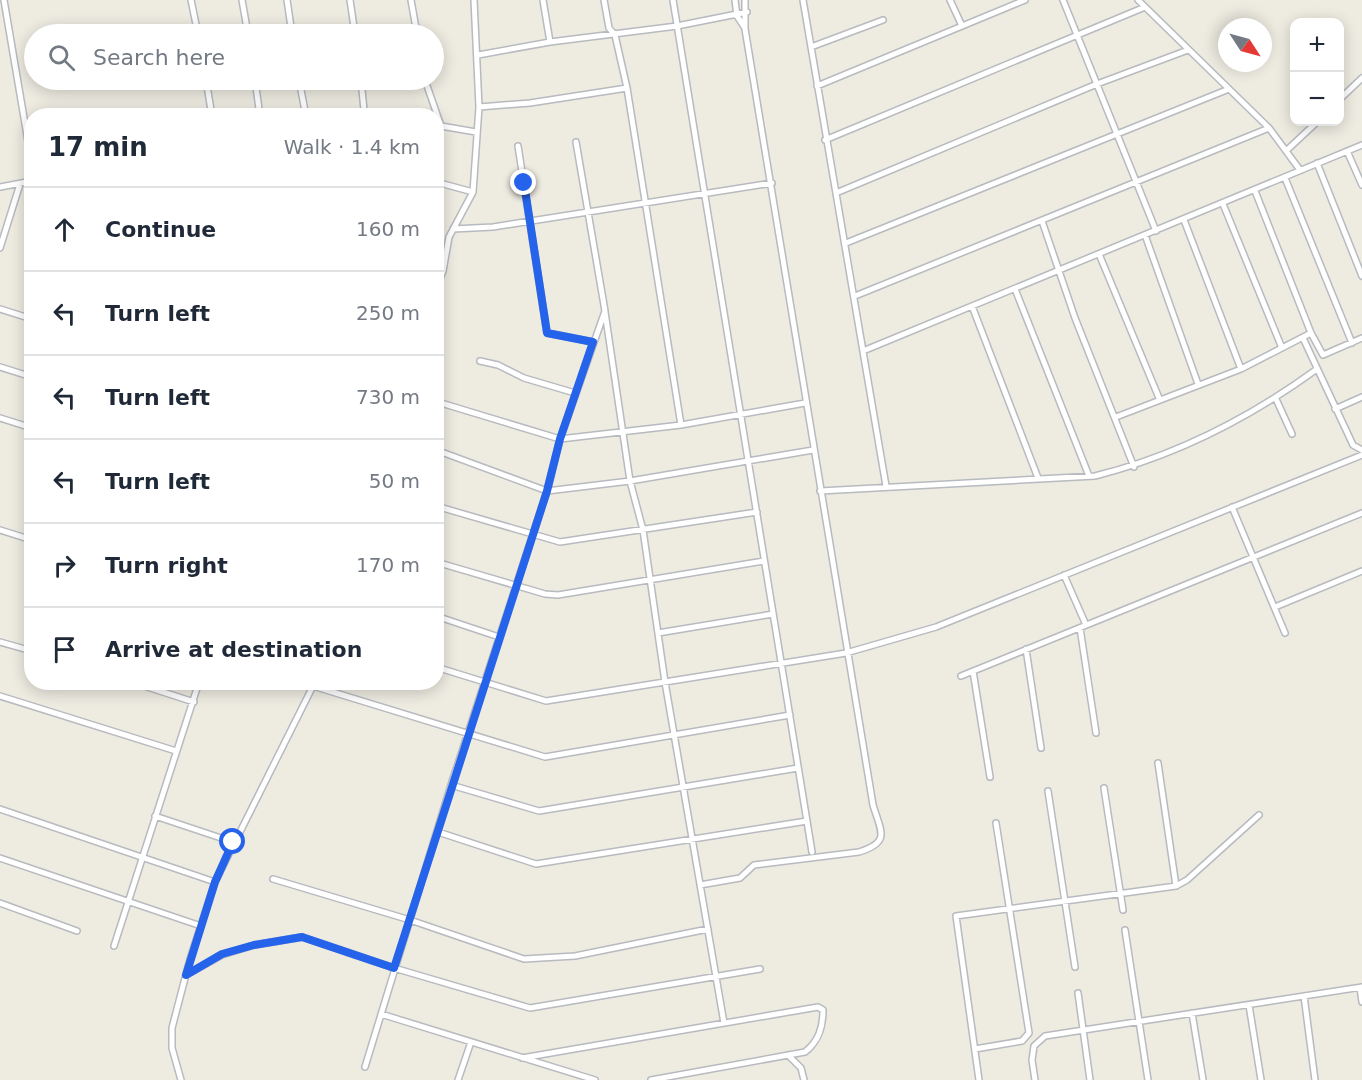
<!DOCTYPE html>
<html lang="en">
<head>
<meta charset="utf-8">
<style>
  body { margin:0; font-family:"DejaVu Sans",sans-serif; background:#f2f2f3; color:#1f2937 }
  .controls { position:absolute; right:18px; top:18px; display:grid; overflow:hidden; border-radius:12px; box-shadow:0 3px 15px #0003 }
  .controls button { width:54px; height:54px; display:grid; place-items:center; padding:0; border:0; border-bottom:2px solid #e0e1e3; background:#fff; color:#1f2937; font:30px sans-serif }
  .compass { position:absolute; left:1218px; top:18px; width:54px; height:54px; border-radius:50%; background:#fff; box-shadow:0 3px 15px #0003; rotate:126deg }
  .stop { position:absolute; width:18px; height:18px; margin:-14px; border:4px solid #2563eb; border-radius:50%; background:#fff }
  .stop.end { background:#2563eb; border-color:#fff; box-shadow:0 2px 6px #0008 }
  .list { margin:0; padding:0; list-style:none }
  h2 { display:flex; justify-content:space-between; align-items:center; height:78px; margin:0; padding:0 24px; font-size:26px }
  h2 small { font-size:20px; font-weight:400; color:#747a83 }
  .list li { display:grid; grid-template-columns:39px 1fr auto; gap:18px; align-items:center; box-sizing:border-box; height:84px; padding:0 24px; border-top:2px solid #e0e1e3 }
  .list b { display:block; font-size:22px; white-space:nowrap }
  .list em { font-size:20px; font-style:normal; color:#747a83 }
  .icon { flex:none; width:33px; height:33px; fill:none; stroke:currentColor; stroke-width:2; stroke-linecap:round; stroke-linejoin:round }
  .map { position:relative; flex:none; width:1362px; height:1080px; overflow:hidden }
  .search { position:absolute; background:#fff; box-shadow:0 3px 15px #0003; left:24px; top:24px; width:420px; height:66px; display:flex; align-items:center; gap:15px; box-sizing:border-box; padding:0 21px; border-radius:33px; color:#747a83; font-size:22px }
  .panel { position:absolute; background:#fff; box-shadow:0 3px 15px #0003; left:24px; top:108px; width:420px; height:582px; border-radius:24px }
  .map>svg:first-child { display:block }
</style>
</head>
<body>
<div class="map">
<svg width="1362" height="1080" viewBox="0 0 1362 1080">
  <rect width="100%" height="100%" fill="#eeebe1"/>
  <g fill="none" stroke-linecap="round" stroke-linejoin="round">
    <defs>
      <path id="minor" d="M4,0L32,165
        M191,0L198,34
        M242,0L248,34
        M287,0L292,34
        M350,0L355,34
        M411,0L417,34
        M543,0L550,42
        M604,0L609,28L615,35L627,88L681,425
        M673,0L812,852
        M735,0L737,16L745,28
        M803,0L886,486
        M950,0L962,26
        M1063,0L1156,231
        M1138,0L1269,128L1300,170
        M811,47L883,20
        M478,55L550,42L677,26L747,12
        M206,80L212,116
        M255,80L260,116
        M299,80L306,116
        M361,80L364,110
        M425,80L441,126L476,132
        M817,86L1025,0
        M1340,99L1362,78
        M479,107L530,103L627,88
        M825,140L1145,7
        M518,146L547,333L593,342
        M1287,150L1317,122
        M1347,151L1362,185
        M1317,163L1362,276
        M1285,178L1352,343
        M436,182L473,192
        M0,187L32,181
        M1255,191L1311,333L1323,355L1362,338
        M836,193L1097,84L1188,50
        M1223,204L1282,348
        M1184,220L1241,369
        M1042,221L1075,318L1134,467
        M453,229L493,227L772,183
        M1145,235L1198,384
        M846,243L1229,89
        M0,248L20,184
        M1099,254L1159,398
        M436,289L443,271L449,237L473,192L479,107L474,0
        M1015,289L1089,476
        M855,296L1269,128
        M972,306L1038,478
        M0,309L32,319
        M605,312L630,481L643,530L665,682L724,1023
        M1303,338L1353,445L1362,450
        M863,351L1362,145
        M480,361L498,365L524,378L575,393
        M0,367L32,377
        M1276,399L1292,434
        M441,403L560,439L681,425L805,403
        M1335,409L1362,397
        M1116,417L1241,369L1311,333
        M0,418L32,428
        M436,450L547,491L630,481L813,450
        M820,491L1095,476C1175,456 1251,417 1317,369
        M436,506L560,542L757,512
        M1232,507L1285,633
        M0,530L32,540
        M436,562L545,594L558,595L764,561
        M1064,575L1086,625
        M1275,607L1362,571
        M436,616L499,637
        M1080,628L1096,733
        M658,633L773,614
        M0,642L32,651
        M1026,649L1041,748
        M436,667L546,701L846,653L936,627L1362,455
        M973,671L990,777
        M961,676L1362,513
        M132,682L194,702
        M313,686L545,757L790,715
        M0,696L176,751
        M1158,763L1176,886
        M451,785L539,811L798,768
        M1104,788L1123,910
        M1048,791L1075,967
        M0,809L215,882
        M155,816L233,842
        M438,832L536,864L807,821
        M0,858L201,926
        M273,879L410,920L524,959L575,956L708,929
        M700,885L740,878L754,865L859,852C891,842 881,832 873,805L745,29V0
        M0,903L77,931
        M1125,930L1148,1080
        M114,946L199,682
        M186,975L222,955L254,945L302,937L394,968L530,1008L760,969
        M1360,988L1362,1002
        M1078,993L1090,1080
        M1304,996L1315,1080
        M1249,1005L1261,1080
        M1192,1013L1203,1080
        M381,1014L595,1080
        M975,1049L1022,1041L1029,1033L996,823
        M788,1055L801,1068L804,1080
        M522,1058L818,1007L823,1010C823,1027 819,1041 805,1052L651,1080
        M365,1067L451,785L547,491L560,439L605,311L576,142
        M181,1080L172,1048V1028L190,959L215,882L314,684
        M458,1080L471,1042
        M979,1080L956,916L1176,886L1187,880L1259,815
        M1035,1080L1032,1060L1034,1046L1045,1036L1362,987"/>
    </defs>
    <use href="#minor" stroke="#b7babf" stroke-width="8"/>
    <use href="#minor" stroke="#fff" stroke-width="5"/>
  </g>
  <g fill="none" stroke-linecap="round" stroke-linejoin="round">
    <path stroke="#2563eb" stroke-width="8" d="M233,842L215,882L186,975L222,954L254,945L302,937L394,968L547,491L560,439L593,342L547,333L524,183"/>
  </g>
</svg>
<div class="controls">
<button>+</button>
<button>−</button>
</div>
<svg class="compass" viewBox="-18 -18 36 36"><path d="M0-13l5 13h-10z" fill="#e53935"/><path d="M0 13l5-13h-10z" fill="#747a83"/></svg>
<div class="stop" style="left:233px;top:842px"></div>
<div class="stop end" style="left:524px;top:183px"></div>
<div class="search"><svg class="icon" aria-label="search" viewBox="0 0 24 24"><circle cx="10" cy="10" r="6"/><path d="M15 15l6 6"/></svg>Search here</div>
<section class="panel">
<h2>17 min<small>Walk · 1.4 km</small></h2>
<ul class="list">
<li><svg class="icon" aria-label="ahead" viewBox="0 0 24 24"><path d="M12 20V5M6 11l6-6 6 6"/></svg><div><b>Continue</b></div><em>160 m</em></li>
<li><svg class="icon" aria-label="left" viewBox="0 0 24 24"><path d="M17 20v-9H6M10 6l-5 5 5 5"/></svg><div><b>Turn left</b></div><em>250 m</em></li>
<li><svg class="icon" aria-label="left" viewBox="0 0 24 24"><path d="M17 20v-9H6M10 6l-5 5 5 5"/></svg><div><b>Turn left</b></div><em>730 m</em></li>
<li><svg class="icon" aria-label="left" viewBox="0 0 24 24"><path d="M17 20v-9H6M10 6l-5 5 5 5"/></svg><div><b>Turn left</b></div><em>50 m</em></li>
<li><svg class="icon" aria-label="right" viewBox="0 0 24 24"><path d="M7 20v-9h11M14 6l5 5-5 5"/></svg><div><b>Turn right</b></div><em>170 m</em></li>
<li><svg class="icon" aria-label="arrive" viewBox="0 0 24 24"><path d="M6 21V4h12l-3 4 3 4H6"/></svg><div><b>Arrive at destination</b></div></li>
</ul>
</section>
</div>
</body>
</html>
